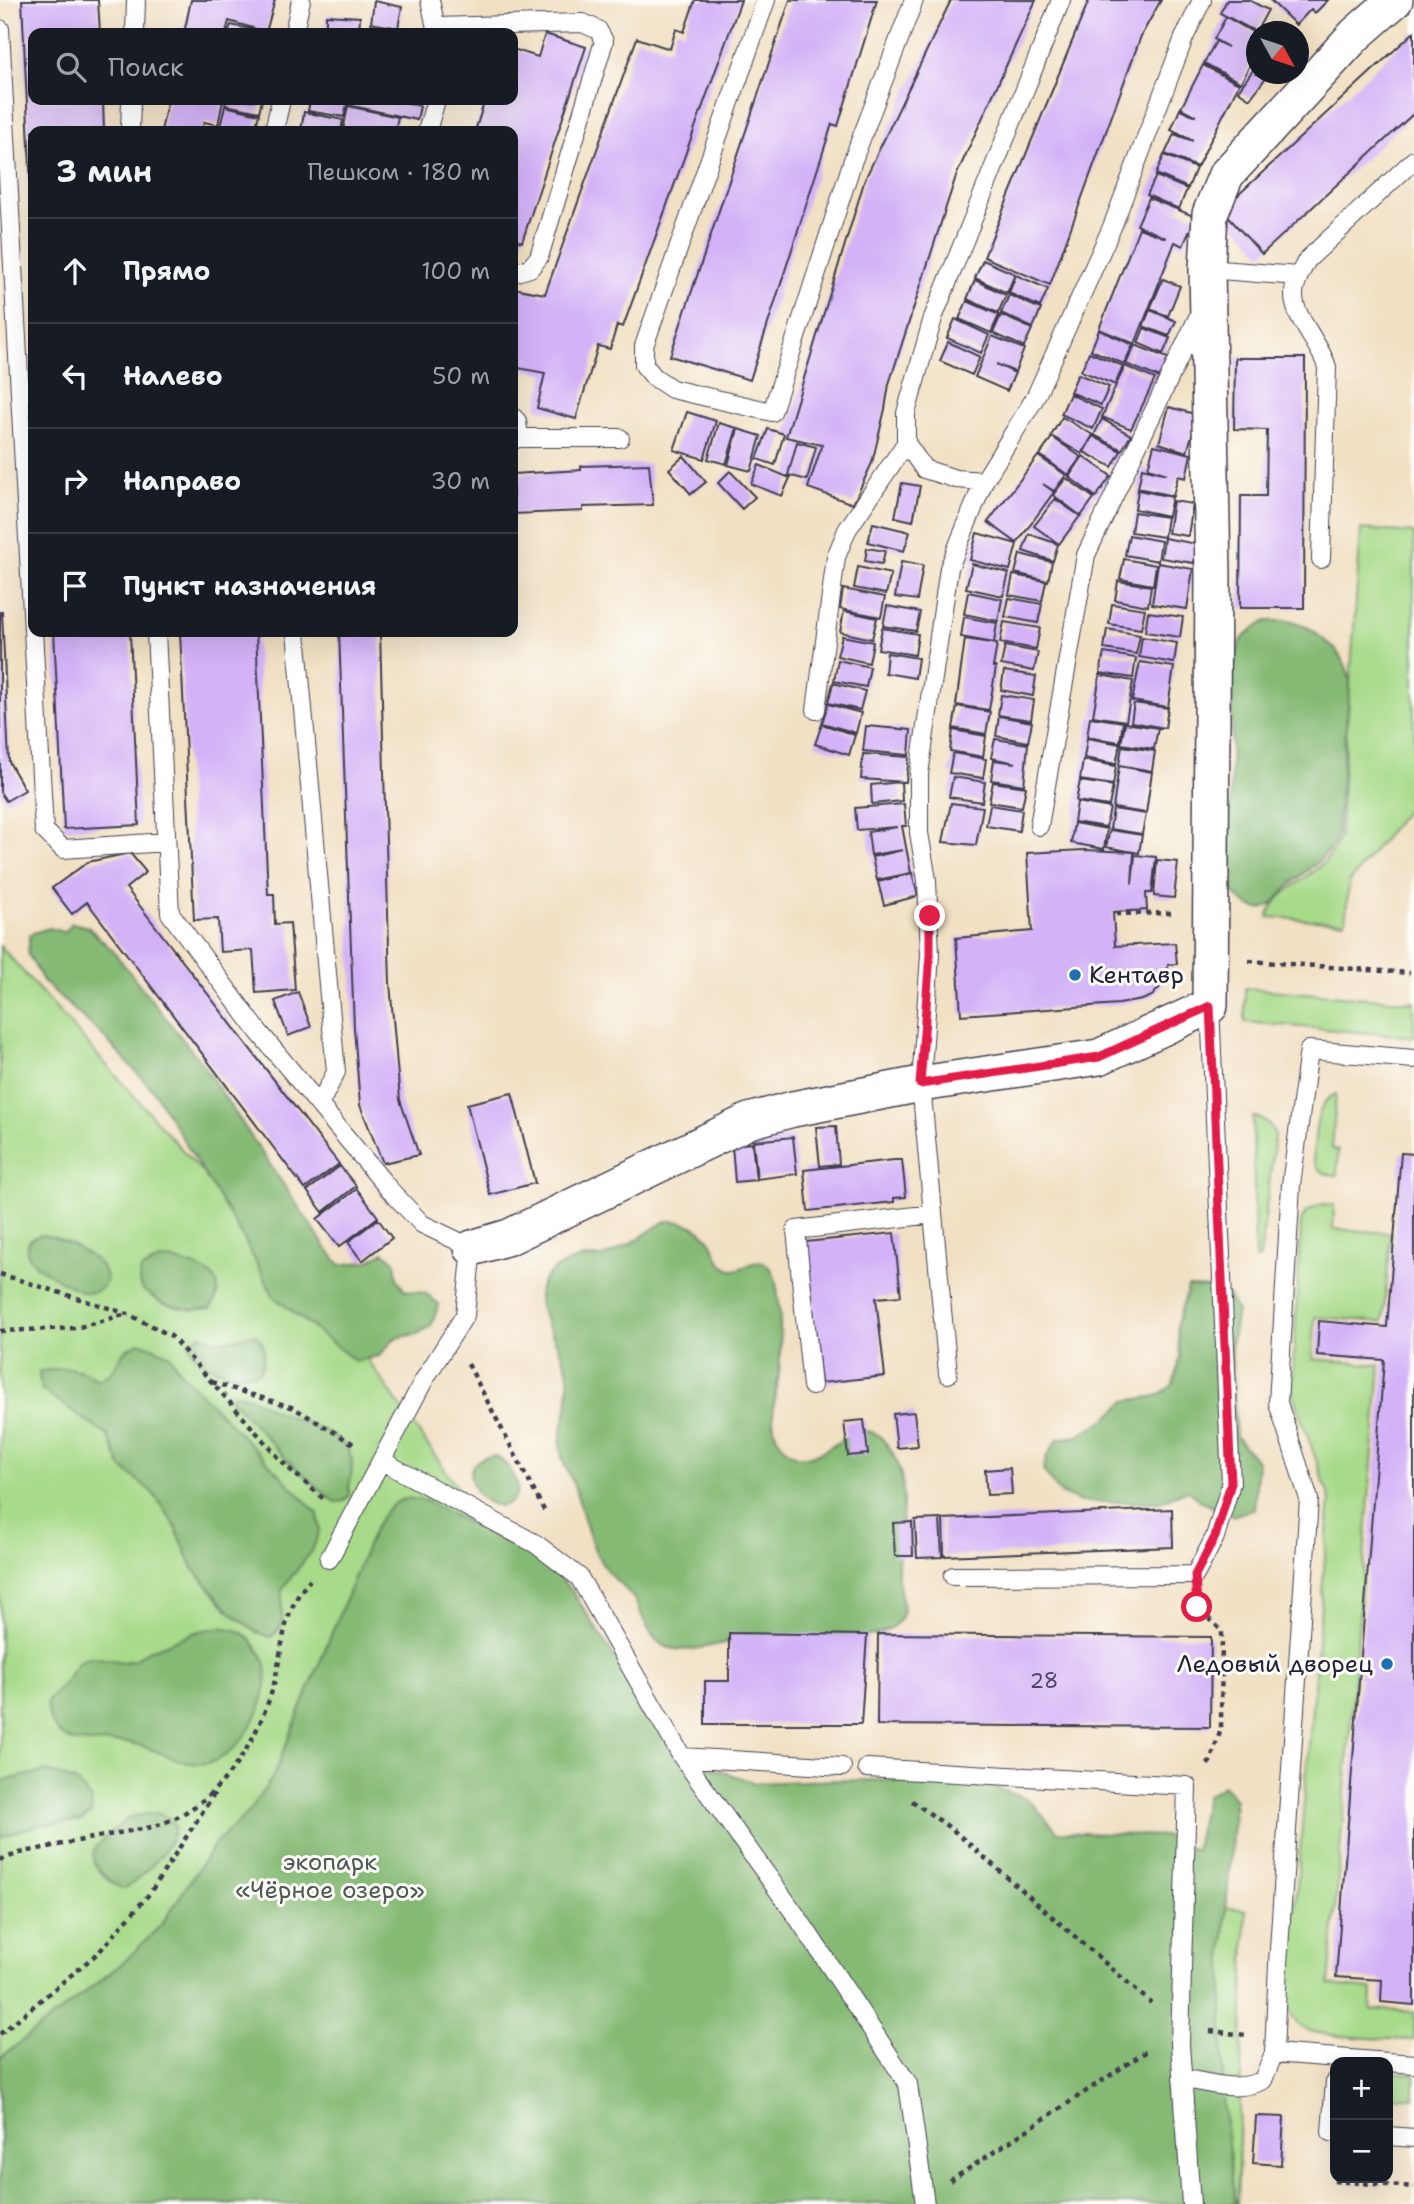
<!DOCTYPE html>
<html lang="ru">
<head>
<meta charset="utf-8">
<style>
  body { margin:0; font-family:"Shantell Sans",sans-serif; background:#242831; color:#f1f3f6 }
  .controls { position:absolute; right:21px; bottom:21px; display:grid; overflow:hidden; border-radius:14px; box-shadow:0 7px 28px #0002 }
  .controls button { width:63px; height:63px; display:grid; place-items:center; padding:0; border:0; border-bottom:2px solid #363941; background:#171b24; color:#f1f3f6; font:35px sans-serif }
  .compass { position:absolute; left:1246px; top:21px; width:63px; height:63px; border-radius:50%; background:#171b24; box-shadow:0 7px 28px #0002; rotate:130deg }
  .stop { position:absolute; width:21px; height:21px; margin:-16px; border:5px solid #e11d48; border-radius:50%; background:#fff }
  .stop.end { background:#e11d48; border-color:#fff; box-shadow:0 2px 7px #0008 }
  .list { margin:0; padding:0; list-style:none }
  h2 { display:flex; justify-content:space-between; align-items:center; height:91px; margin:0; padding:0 28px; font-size:30px }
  h2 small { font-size:23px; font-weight:400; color:#9ea1a6 }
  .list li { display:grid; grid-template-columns:46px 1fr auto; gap:21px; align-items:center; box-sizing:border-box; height:105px; padding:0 28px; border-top:2px solid #363941 }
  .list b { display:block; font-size:26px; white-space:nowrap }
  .list em { font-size:23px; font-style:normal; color:#9ea1a6 }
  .icon { flex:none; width:38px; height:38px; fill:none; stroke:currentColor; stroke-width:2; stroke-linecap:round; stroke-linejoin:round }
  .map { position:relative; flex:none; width:1414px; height:2204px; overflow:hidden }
  .search { position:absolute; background:#171b24; box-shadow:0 7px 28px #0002; left:28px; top:28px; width:490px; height:77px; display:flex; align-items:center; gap:18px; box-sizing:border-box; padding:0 24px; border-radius:14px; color:#9ea1a6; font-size:26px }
  .panel { position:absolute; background:#171b24; box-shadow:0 7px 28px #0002; left:28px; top:126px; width:490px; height:511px; border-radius:14px }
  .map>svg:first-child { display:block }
</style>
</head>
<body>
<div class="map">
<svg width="1414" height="2204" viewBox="0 0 1414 2204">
  <rect width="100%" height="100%" fill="#fdfcf7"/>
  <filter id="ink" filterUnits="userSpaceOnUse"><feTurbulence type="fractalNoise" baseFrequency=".0143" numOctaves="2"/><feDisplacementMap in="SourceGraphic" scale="14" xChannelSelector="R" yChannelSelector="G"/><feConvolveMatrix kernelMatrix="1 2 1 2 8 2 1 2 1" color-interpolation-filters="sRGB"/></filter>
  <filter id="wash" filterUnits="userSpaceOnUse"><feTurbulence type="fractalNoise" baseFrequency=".00686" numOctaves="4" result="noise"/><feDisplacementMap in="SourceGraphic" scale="28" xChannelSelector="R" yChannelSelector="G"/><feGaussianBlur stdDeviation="1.57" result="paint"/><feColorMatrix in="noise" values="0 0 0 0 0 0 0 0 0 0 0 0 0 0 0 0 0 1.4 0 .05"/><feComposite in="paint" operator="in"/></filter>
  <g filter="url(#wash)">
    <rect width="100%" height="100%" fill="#f1e0c3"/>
    <path fill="#a7da89" stroke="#647e62" stroke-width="2" d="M1361,529L1414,533V800L1349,883L1345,922L1268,917C1270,896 1314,875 1327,859C1332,853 1335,845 1339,839Z
      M0,946L361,1350L700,1834L1246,1910L1237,2204H0Z
      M1245,988L1414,1002V1037L1245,1022Z
      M1336,1094L1332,1149L1338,1150L1337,1176C1325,1175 1317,1171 1313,1159C1316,1138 1313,1103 1336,1094Z
      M1253,1117C1264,1117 1271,1126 1275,1135L1260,1258L1255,1259Z
      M1322,1204L1334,1205L1333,1229L1391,1233L1383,1322L1315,1317L1313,1359L1380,1365L1329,1985L1372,1989L1371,2009L1414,2012V2040C1390,2039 1323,2038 1305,2029C1294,2023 1290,2014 1287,2002L1330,1499L1292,1392L1301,1221L1306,1212Z
      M1388,2072L1414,2074V2098L1388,2096Z"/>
    <path fill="#85ba75" stroke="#546e58" stroke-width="2" d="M1267,621H1289L1309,628L1336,650L1346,666L1350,682L1336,839C1322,864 1308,867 1289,886C1282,892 1278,901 1269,906C1253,915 1236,898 1229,885L1233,668C1239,640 1240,635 1267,621Z
      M72,923L88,927L112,950L203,1065L324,1245L340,1265L369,1261L384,1252L395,1261L397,1278L404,1290L425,1293L439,1304L431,1326L417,1334L395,1338L379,1356L355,1361L274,1297L244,1239L153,1090L101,1034L44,982L28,954L30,934L49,928L65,932Z
      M666,1221C685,1220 703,1228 713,1245C716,1251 717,1259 722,1264C739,1283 755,1248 771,1269C782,1286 781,1352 779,1373C777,1394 766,1422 780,1442C814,1490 852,1403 884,1441C918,1480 896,1532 898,1577C899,1599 914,1617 885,1631C863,1642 794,1639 767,1640C758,1640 748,1640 739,1641C717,1643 690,1654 670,1648C647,1641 644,1616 634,1599C626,1587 613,1579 605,1568C588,1543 583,1510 573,1483C570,1474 564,1466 562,1457C558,1440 563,1424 567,1408C569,1397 569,1385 568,1374C566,1350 532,1311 540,1288C546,1270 566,1262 584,1258C591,1257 598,1258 605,1256C611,1254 618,1250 624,1247C639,1240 651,1229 666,1221Z
      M43,1235C60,1237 96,1255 104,1271C111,1287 96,1294 83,1292C69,1285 24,1266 27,1248C28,1238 35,1236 43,1235Z
      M170,1259C195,1267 234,1273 211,1308L193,1310L163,1304L143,1290L139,1280L141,1270L157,1261Z
      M1188,1287L1213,1288L1229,1296L1237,1311L1231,1345L1236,1437L1258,1462L1254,1509L1232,1516L1200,1501L1188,1490L1160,1502H1081L1060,1493L1043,1470L1047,1456L1058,1439L1077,1436L1106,1419L1126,1401L1157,1396L1173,1385L1180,1356L1177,1325Z
      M253,1334C267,1341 265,1358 260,1371C240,1381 193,1368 189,1343L191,1339L202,1335L216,1340L226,1341Z
      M140,1342L169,1354L181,1373L318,1514L320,1530L312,1551L282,1589V1625L271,1637L256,1632L229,1611L193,1568L173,1522L152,1492L121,1467L108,1436L41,1389L39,1372C63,1367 78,1365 98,1380L112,1372L124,1351Z
      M233,1394C250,1394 263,1405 278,1412C300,1421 344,1432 351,1457C355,1470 348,1482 349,1495L344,1501L336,1502L328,1497L286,1459L233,1401L230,1397Z
      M495,1456C509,1462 526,1489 512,1501C486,1523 443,1459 495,1456Z
      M407,1498L426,1501L531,1555L549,1568L572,1591L650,1712L696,1762L755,1783L833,1780L978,1781L1029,1800L1058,1832L1165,1836L1195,1850L1206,1796L1223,1785L1235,1799L1223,1949V2100L1235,2204H0V2058L124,1962L161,1925L215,1844L248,1813L274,1775L372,1534C382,1515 386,1505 407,1498Z
      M220,1627C227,1628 235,1629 241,1632C250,1638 264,1655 266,1666C271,1697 246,1748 217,1760C184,1773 160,1748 130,1743C110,1740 84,1747 66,1738C52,1730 48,1717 47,1702L65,1682L79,1661L92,1657L124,1662L135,1660L146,1652L196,1632Z
      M47,1771L77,1782L92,1801L91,1813L80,1821L37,1825L0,1837V1781Z
      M156,1813C163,1815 172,1817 174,1825C179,1841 137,1885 122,1889L108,1880L99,1870L94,1863L93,1853L97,1845L125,1820L134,1816Z"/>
    <g id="blocks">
      <path fill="#d3b2f7" d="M22,0H98L100,33H33V100H103L104,131H33V188H31Z
        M191,0H275L266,32L229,21L226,33H184Z
        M695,0H741L623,327L617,325L610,349L598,346L576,419L537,408L545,373L513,367V288L545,294L637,38L670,49L676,29L684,32Z
        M790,0H877L838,126L832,124L750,380L670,356Z
        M951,0H1036L956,176L889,384L885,409L872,463L853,504L808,488L822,445L786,437L865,179Z
        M1089,0H1161L1141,36L1050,285L984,257Z
        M1227,0H1249L1268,10L1256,32L1220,13Z
        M1270,0H1328L1315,13L1311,9L1296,25Z
        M374,1L402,7L398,28L371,23Z
        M326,15L360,17L359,33H326Z
        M1226,17L1256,34V47L1250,60L1252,61L1241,83L1204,63L1216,41L1228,47L1214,39Z
        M231,25L263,32V33H228Z
        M1414,32V113L1262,254L1222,210Z
        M545,34L586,47L522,242L513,239V131H475L485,100H513V49L538,57Z
        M1203,65L1239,84L1197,167L1165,154L1174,134L1193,141L1171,130L1180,109L1196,116L1181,108Z
        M1256,66V74H1263L1267,76L1250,99L1238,91Z
        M168,100H223L218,125L204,122L202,131H161Z
        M226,100H262L259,112L225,105Z
        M310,100H348L344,117L308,111Z
        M349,100H405L404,102L420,106L417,120L348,105Z
        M225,106L259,114L255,131H240L220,127Z
        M348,106L398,117L395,131H343Z
        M304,112L343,120L341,131H301Z
        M1164,155L1196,168L1188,188L1156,174Z
        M1156,176L1187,189L1179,209L1147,195Z
        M1149,198L1196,217L1183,246L1175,242L1135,344L1099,329L1139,228L1166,238L1137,225Z
        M983,260L1015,274L1007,293L975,278Z
        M1016,275L1048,289L1040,307L1009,293Z
        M1163,279L1180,286L1168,316L1150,309Z
        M975,280L1006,295L998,313L967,299Z
        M1009,295L1041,309L1033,328L1001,313Z
        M967,301L999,315L991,333L959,319Z
        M1150,310L1176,321L1169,336L1143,326Z
        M1001,315L1032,329L1024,347L993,333Z
        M955,319L989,335L981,353L947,338Z
        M1144,328L1170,338L1163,354L1138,343Z
        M1099,330L1133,345L1124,364L1091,350Z
        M992,336L1024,349L1015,372L996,364L1015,373L1007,391L975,377Z
        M948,342L980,357L972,375L940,361Z
        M1135,345L1168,358L1160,378L1126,364Z
        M1089,352L1123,366L1116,383H1117L1125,366L1155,379L1131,429L1102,417L1116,385L1081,371Z
        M1235,358H1305L1304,608H1240L1241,496H1266L1267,430L1234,429Z
        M1078,374L1109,387L1101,405L1070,392Z
        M1070,394L1102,409L1093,429L1061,414Z
        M1169,407L1198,415L1187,452L1159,443Z
        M687,412L716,421L704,459L674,450Z
        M1062,417L1093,435L1082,454L1051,436Z
        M1102,419L1131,435L1122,450L1094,435Z
        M719,423L737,428L726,464L708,459Z
        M738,429L761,436L751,471L728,465Z
        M768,429L784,434L775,465L757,459Z
        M1093,436L1121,451L1112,467L1084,452Z
        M1052,437L1081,457L1068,475L1040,455Z
        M797,442L816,447L807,480L788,475Z
        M1154,445L1191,454L1186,478L1178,476L1173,496L1138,488L1142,468L1167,474L1148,468Z
        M684,456L706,482L691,494L669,469Z
        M1038,456L1066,475L1054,491L1043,484L1054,492L1017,543L988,522Z
        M1083,456L1111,476L1096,497L1069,477Z
        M649,464L653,505L583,507V511L513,514V474L581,470V466Z
        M759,465L790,478L782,496L751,484Z
        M730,471L755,497L742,509L718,483Z
        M1066,478L1094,498L1081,516L1053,495Z
        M902,483L920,486L913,521L895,517Z
        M1138,490L1172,497L1168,516L1135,509Z
        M1055,499L1080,516L1059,544L1034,526Z
        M1173,501L1193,504L1188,536L1168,533Z
        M1134,512L1167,517L1164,537L1131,532Z
        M873,523L910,532L904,551L868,542Z
        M977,533L1017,544L1010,570L970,560Z
        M1029,534L1058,544L1053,561L1023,551Z
        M1129,535L1161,541L1158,561L1125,555Z
        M1164,538L1197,544L1194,563L1161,558Z
        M867,548L885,551L882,564L865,561Z
        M1020,554L1052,562L1048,581L1015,573Z
        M1124,559L1156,565L1153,585L1120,579Z
        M901,562L923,565L917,600L895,597Z
        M1158,563L1193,569L1187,609L1152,604Z
        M972,564L1009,573L1003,596L966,588Z
        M858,567L891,574L886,594L854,588Z
        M1013,575L1046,581L1042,601L1009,595Z
        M1118,581L1151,586L1148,606L1115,600Z
        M843,589L885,597L881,617L840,609Z
        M968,592L1002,599L998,621L964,614Z
        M1009,598L1042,604L1038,623L1005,617Z
        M1112,604L1145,609L1141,629L1109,624Z
        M887,606L920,612L916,631L883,626Z
        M844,611L877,618L872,639L840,632Z
        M0,612H2L9,762L25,790L6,801L0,792Z
        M1148,612L1183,617L1180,637L1145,632Z
        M964,617L997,623L994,643L961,637Z
        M1004,622L1040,628L1036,649L1000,643Z
        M882,628L918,634L915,655L878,649Z
        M1107,629L1140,635L1136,654L1104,649Z
        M54,632H130L139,825L64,829Z
        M180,632H256L268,894H274L275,924L290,923L295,990L256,993L253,950L220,952L218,919L194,920Z
        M339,632H380L390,983L400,1100L419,1155L383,1163L360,1105L354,1028Z
        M842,636L873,642L869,663L837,656Z
        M1142,637L1177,643L1174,663L1139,657Z
        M965,639L997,644L993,667H996L989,710L956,705Z
        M1005,646L1038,652L1034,671L1001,665Z
        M887,653L918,658L915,678L885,673Z
        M1104,653L1136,658L1133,678L1100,673Z
        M838,660L870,667L866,687L834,681Z
        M1140,662L1174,667L1168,707L1132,701Z
        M1004,671L1036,676L1033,696L1001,690Z
        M1100,675L1133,681L1126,721L1093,716Z
        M833,683L865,691L860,710L828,703Z
        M1001,695L1034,700L1031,720L998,715Z
        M1134,703L1168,708L1165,728L1131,722Z
        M828,704L861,713L856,733L822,723Z
        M957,706L990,712L986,734L953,728Z
        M999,716L1032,722L1028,742L996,736Z
        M1090,717L1123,722L1120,742L1087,737Z
        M1125,723L1158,728L1154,749L1121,744Z
        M822,724L855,735L849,755L815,744Z
        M866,726L911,730L909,755L863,751Z
        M953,730L986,736L983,757L950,751Z
        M1087,738L1120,744L1116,764L1084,758Z
        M995,739L1028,744L1024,785L991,780L994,760L1016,763L991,758Z
        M1122,746L1155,751L1152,771L1119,765Z
        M953,753L986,759L983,778L949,773Z
        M863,754L909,757L906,782L861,779Z
        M1083,760L1116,766L1113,785L1080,780Z
        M1119,766L1152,772L1146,813L1113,808Z
        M953,777L985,782L982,802L949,797Z
        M1080,781L1113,786L1109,806L1076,801Z
        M901,782L902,801L872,804L871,785Z
        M993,782L1026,787L1022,807L989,802Z
        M1077,802L1110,808L1106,827L1074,822Z
        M951,803L983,807L976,845L943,842Z
        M904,804L906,826H902L911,873L877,880L872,857L903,850L871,855L868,832L897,827L857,830L855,808Z
        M990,805L1022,810L1019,831L986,826Z
        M1113,809L1146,814L1142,834L1110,829Z
        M1074,823L1107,829L1104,849L1071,843Z
        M1110,830L1142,835L1139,853L1106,847Z
        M1084,850L1134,852L1132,884L1135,855L1156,857L1152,893H1146L1147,910L1113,912L1115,946L1175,943L1177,964L1168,965L1167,975L1161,986L1152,996L1142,1000L1119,1004L961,1015L956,938L1032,931L1027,853Z
        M130,853L146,872L126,888L339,1164L305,1189L87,902L72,914L52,888L88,862Z
        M1157,860L1178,862L1174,898L1154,896Z
        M912,873L918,896L884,905L878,882Z
        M298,992L311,1027L288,1036L275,1001Z
        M512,1093L535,1183L490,1195L467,1104Z
        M836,1126L839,1164L820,1166L816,1127Z
        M793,1137L797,1174L757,1179L753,1141Z
        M752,1143L756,1180L735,1182L732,1145Z
        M1401,1153L1414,1154V2005L1381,2002L1382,1980L1336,1977L1384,1360L1317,1355L1319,1321L1387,1327Z
        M894,1160H902L906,1197L894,1198V1202L808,1211L804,1170Z
        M340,1166L356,1186L323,1212L307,1191Z
        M357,1189L378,1217L339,1247L317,1219Z
        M378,1219L392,1238L362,1261L348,1242Z
        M894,1233L901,1296L876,1298L885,1376L821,1383L806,1242Z
        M914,1412L918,1446L897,1448L893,1414Z
        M864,1420L868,1454L848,1456L844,1422Z
        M1010,1468L1012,1494L987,1495L985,1470Z
        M1172,1509L1173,1547L944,1556L943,1519Z
        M940,1519L942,1557L917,1558L915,1520Z
        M912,1522L913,1556H895L893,1523Z
        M729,1633L867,1635L861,1724H705V1681H729Z
        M878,1634L1211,1637L1210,1727L877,1725Z
        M1256,2116L1284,2117L1281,2165L1253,2163Z"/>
    </g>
  </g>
  <g filter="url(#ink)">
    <use href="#blocks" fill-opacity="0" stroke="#413e4f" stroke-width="2"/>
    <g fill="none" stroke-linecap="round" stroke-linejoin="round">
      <defs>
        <path id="lane" d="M430,0L437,33
          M766,0L644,346V365L654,377L672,389L772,412L853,160L914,0
          M436,27L583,23L598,30L604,41L539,257L530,268L513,273
          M0,29L44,830L63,849L166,842
          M135,33L136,0
          M294,33L301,0
          M130,131L131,100
          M274,131L281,100
          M427,131L436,100
          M1207,269L1298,276
          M513,417L517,421L519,438
          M513,440L519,438H620
          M984,481L956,479L924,469L906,443V413L933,318L1061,0
          M1321,559L1327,367C1320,343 1294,318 1294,296C1293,284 1302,270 1307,260L1414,160
          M156,632L170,913L258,1031L388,1188L422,1224L472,1248L465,1315L424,1380L329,1559
          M296,632L336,1072L319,1105
          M816,710L836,557L847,530L906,443
          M1039,826L1086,555L1200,313
          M948,1374L921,1084L930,955L927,880L919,833V774L949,568L984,481L1035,398L1112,227L1184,38L1202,0
          M812,1386L796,1230L933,1214
          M382,1461L536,1544L579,1577L682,1757L800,1921L908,2084L925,2204
          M953,1576L1195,1575L1215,1537L1231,1483L1210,1006
          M682,1757L842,1767
          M867,1768L1187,1786L1180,2044L1191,2204
          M1388,2062L1274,2053L1278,1964L1309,1499L1278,1403L1291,1185L1309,1050L1414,1059
          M1388,2062L1414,2064
          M1182,2078C1209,2083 1238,2093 1263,2080L1274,2053
          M1335,2081L1331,2132L1335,2133
          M1388,2136L1414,2138"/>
        <path id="street" d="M472,1248L509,1237L749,1121L793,1109L921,1084L1099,1057L1210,1006L1213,574L1207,269L1210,214L1226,175L1355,35L1395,0"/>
      </defs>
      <use href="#lane" stroke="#413e4f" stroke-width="20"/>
      <use href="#street" stroke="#413e4f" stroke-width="38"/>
      <path stroke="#413e4f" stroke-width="4.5" stroke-dasharray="5 5" stroke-linecap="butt" d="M1116,914L1171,913
        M1249,961L1410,973
        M0,1274L128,1314L171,1336L286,1466L326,1501
        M0,1331L76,1328L127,1314
        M468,1364L546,1514
        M212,1382L294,1408L357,1446
        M1197,1603V1607L1222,1631L1221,1729L1210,1762L1207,1765
        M912,1801L953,1830L1151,2003
        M0,1860L20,1853C53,1846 86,1839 119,1833C133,1830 148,1829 161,1824C221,1802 257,1743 274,1684C284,1646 281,1612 310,1580
        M1210,2031L1246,2035
        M0,2034L99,1952L150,1893L216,1791
        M1335,2162L1333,2181L1414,2187
        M950,2181L1150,2049"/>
      <use href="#lane" stroke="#fff" stroke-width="18"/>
      <use href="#street" stroke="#fff" stroke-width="35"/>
    </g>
  </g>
  <g fill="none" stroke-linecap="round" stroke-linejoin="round" filter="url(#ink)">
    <path stroke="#e11d48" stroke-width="9" d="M930,916V955L920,1084L1099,1057L1210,1006L1231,1483L1215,1537L1195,1575L1197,1607"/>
  </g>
  <g fill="#1f6fb2" stroke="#fdfcf7" stroke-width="2.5">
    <circle cx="1075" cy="975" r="7"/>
    <circle cx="1387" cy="1664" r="7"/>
  </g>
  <g text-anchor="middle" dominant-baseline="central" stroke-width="6" stroke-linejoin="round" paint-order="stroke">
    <g font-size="21" fill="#4e466a">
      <text x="1044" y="1681">28</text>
    </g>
    <g font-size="24" fill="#22223b" stroke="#fdfcf7" text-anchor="start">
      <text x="1089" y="975">Кентавр</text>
      <text x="1373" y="1664" text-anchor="end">Ледовый дворец</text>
    </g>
    <g font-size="24" fill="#4a5952" stroke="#fdfcf7">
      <text x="330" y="1862">экопарк<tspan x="330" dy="28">«Чёрное озеро»</tspan></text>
    </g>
  </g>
</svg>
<div class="controls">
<button>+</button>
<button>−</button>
</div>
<svg class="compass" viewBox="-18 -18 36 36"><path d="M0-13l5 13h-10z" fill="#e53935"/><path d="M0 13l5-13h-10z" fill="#9ea1a6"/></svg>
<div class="stop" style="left:1197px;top:1607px"></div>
<div class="stop end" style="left:930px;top:916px"></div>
<div class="search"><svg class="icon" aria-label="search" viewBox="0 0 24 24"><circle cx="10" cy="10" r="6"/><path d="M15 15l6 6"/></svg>Поиск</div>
<section class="panel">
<h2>3 мин<small>Пешком · 180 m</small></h2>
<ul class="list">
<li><svg class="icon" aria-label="ahead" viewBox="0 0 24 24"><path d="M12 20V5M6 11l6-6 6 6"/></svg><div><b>Прямо</b></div><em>100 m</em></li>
<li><svg class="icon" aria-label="left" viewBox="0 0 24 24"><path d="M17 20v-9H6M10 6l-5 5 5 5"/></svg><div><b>Налево</b></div><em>50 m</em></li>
<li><svg class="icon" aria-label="right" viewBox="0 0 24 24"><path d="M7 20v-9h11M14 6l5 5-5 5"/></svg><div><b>Направо</b></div><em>30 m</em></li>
<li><svg class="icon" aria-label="arrive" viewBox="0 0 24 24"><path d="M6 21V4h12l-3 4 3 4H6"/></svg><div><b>Пункт назначения</b></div></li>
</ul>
</section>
</div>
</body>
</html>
